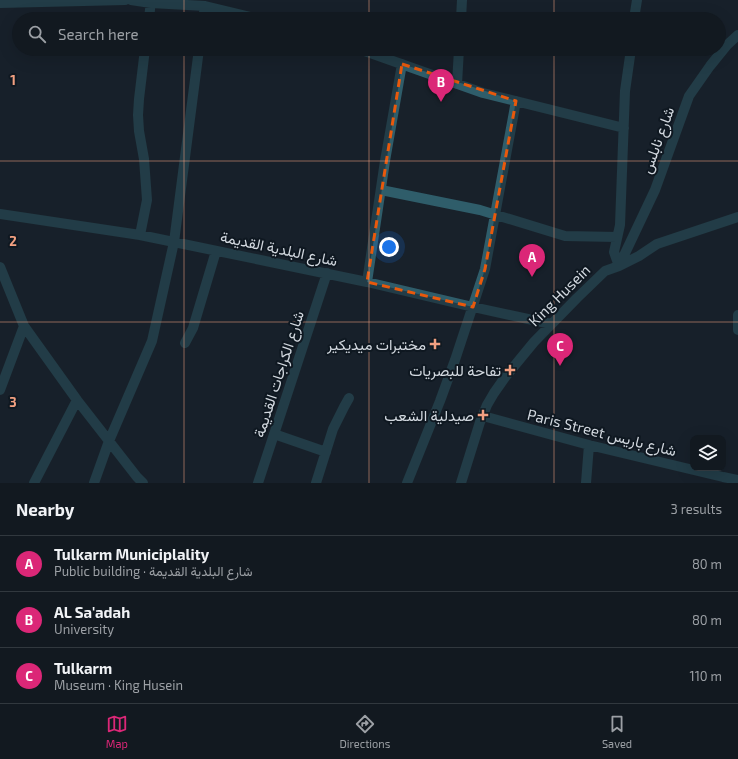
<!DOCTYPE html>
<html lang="en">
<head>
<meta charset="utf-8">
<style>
  body { margin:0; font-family:"Exo 2",Vazirmatn,sans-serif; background:#1b2229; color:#f1f3f6 }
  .controls { position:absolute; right:12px; bottom:12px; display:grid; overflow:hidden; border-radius:8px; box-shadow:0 4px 16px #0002 }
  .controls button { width:36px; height:36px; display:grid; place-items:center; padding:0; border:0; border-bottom:1px solid #31383e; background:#121920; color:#f1f3f6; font:20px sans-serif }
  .you { position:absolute; left:389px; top:247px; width:14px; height:14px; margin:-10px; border:3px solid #fff; border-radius:50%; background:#1a73e8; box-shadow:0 0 0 6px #1a73e833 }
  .badge { display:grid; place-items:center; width:26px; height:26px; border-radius:50%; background:#db2777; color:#fff; font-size:13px; font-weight:700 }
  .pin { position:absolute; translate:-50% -33px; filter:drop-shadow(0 1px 2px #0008) }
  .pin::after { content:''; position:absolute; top:21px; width:14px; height:12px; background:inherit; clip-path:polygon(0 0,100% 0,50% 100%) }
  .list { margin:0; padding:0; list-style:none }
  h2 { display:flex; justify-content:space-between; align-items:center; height:52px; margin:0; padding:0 16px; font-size:17px }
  h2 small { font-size:13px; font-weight:400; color:#9ca0a5 }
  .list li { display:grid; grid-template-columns:26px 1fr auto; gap:12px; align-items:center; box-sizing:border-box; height:56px; padding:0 16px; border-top:1px solid #31383e }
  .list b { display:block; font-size:15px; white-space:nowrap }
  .list p { margin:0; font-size:13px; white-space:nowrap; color:#9ca0a5 }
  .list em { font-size:13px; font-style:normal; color:#9ca0a5 }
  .icon { flex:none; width:22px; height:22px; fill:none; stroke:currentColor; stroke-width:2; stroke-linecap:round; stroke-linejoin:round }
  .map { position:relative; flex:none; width:738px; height:483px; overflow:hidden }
  .search { position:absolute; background:#121920; box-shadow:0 4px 16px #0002; left:12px; right:12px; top:12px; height:44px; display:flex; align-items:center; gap:10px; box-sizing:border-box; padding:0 14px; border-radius:22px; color:#9ca0a5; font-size:15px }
  .sheet { height:220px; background:#121920 }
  nav { display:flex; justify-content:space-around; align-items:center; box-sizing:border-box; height:56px; border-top:1px solid #31383e; background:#121920; font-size:11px; color:#9ca0a5 }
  nav a { display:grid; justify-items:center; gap:2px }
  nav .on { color:#db2777 }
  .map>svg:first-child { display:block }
</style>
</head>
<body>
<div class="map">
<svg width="738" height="483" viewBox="0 0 738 483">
  <rect width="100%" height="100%" fill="#18212a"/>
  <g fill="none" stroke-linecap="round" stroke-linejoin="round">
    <path stroke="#2f5d6a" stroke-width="10" d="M131,0L151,3L205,6L258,19
      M0,3L125,0
      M149,19L151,0
      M203,19L205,6
      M461,19L462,0
      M634,19L637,0
      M359,49L483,93L624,128
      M457,84L459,49
      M381,190L480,210L565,236L617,237
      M0,214L140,235L367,282L473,307L551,324
      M140,235L147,200L144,159L139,131L138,115L139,99L145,49
      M619,266L655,190L689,96L710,66L727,45L738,35
      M619,266L614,252L620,225L625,91L631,49
      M0,267L24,326L77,400L137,477L143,483
      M367,282L385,161L402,64
      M738,330V315
      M185,343L193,328L216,251
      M0,390L24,326
      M483,416L589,445L723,477L738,480
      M274,434L326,452
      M34,483L77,400
      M94,483L109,441L152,341L174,242L199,49
      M258,483L327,273
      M316,483L333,429L344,407L349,398
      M407,483L440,401L455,360L485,269L516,101
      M461,483L480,422L487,405L494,393L506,376L534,342L577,298L605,271L619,266L639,256L657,244L738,217
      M586,483L589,445"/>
  </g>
  <path d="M0 0H738V483H0ZM402,64L516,101L485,269L473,307L367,282Z" fill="#18212a" fill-opacity=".55" fill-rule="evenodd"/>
  <path fill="none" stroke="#e8590c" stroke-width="3" stroke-dasharray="8 5" stroke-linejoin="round" d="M402,64L516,101L485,269L473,307L367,282Z"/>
  <path fill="none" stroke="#f2a081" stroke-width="1" stroke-opacity="0.55" d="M184,0V19M369,0V19M554,0V19M184,49V483M369,49V483M554,49V483M0,161H738M0,322H738"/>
  <g fill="#f2a081" stroke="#0f1821" stroke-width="1.5">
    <path d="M433 338h4v4h4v4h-4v4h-4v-4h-4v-4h4z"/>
    <path d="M508 364h4v4h4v4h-4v4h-4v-4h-4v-4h4z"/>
    <path d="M481 409h4v4h4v4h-4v4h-4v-4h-4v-4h4z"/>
  </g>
  <g text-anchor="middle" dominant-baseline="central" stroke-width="4" stroke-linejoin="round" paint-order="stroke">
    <g font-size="15" fill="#d2d8df" stroke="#0f1821">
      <text transform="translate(657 140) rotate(-70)">شارع نابلس</text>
      <text transform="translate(279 248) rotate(12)">شارع البلدية القديمة</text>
      <text transform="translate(559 295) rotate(-45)">King Husein</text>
      <text transform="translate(278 374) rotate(-72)">شارع الكراجات القديمة</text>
      <text transform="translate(602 432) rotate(14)">Paris Street شارع باريس</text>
    </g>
    <g font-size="15" fill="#d2d8df" stroke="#0f1821" text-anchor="end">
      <text x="426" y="344">مختبرات ميديكير</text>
      <text x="501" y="370">تفاحة للبصريات</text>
      <text x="474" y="415">صيدلية الشعب</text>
    </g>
  </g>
  <g font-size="13" text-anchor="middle" font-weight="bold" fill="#f2a081" stroke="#0f1821" stroke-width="4" stroke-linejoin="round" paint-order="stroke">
    <text x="13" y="85">1</text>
    <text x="13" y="246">2</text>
    <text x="13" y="407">3</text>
  </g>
</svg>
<div class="controls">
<button><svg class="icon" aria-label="layers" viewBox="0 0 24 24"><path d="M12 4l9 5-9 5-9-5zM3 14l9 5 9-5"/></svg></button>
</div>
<div class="you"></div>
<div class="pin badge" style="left:532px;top:277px">A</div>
<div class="pin badge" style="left:441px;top:102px">B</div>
<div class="pin badge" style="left:560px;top:366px">C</div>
<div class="search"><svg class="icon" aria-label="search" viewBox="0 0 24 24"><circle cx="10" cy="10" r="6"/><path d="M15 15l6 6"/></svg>Search here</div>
</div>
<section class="sheet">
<h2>Nearby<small>3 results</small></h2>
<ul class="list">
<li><span class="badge">A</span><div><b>Tulkarm Municiplality</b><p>Public building · شارع البلدية القديمة</p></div><em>80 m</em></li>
<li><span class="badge">B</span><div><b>AL Sa'adah</b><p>University</p></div><em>80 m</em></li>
<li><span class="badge">C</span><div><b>Tulkarm</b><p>Museum · King Husein</p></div><em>110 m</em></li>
</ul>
</section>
<nav>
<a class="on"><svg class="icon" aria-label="map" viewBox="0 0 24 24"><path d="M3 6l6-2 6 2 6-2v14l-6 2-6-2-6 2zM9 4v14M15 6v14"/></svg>Map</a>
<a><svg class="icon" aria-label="directions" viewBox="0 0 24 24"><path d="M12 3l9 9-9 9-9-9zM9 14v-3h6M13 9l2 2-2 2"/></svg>Directions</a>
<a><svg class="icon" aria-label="saved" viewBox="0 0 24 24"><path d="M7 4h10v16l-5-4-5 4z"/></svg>Saved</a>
</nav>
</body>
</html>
